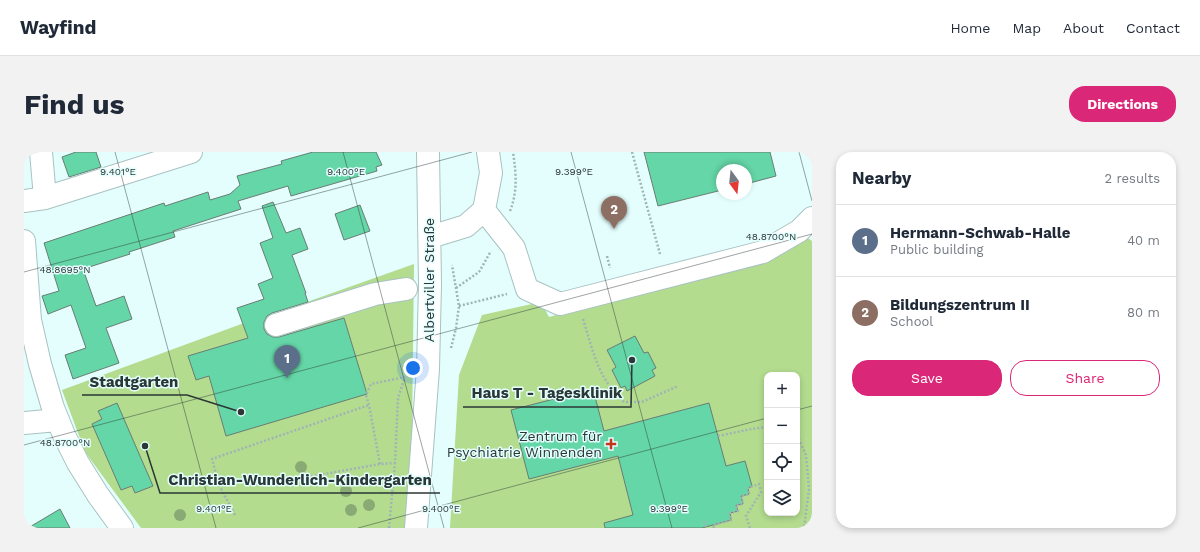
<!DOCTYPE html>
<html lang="en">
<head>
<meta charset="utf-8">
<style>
  body { margin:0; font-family:"Work Sans",sans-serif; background:#f2f2f3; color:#1f2937 }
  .controls { position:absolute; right:12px; bottom:12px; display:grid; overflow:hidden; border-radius:8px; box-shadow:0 2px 6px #0003 }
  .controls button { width:36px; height:36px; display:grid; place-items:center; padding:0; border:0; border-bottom:1px solid #e0e1e3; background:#fff; color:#1f2937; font:20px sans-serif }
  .compass { position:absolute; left:692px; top:12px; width:36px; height:36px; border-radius:50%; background:#fff; box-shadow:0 2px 6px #0003; rotate:165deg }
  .you { position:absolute; left:389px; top:216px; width:14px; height:14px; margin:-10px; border:3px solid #fff; border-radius:50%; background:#1a73e8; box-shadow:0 0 0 6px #1a73e833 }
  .badge { display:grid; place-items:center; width:26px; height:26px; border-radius:50%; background:#db2777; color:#fff; font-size:13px; font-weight:700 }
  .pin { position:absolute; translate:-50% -33px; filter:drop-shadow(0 1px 2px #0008) }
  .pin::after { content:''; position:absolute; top:21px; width:14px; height:12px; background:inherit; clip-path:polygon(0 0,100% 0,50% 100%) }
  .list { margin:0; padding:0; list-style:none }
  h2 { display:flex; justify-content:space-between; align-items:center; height:52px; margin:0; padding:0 16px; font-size:17px }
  h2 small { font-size:13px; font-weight:400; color:#747a83 }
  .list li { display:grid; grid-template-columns:26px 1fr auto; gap:12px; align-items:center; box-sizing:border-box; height:72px; padding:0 16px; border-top:1px solid #e0e1e3 }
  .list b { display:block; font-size:15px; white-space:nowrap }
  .list p { margin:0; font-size:13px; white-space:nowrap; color:#747a83 }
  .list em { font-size:13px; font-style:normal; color:#747a83 }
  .actions { display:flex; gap:8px; padding:12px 16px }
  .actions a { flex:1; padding:9px 0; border:1px solid #db2777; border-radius:16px; text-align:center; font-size:14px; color:#db2777 }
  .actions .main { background:#db2777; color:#fff }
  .icon { flex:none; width:22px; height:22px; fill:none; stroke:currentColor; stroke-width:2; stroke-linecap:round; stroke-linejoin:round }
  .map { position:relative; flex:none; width:788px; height:376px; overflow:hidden; border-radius:16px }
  header { display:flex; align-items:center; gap:24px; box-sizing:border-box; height:56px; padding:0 20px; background:#fff; border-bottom:1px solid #e0e1e3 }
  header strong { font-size:19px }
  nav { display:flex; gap:22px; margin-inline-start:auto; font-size:14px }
  .intro { display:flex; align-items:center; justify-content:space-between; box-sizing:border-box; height:96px; padding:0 24px }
  h1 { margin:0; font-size:28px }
  .button { padding:10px 18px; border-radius:16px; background:#db2777; color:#fff; font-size:14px; font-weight:700 }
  main { display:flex; gap:24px; padding:0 24px }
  aside { flex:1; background:#fff; border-radius:16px; box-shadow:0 2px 6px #0003 }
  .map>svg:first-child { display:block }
</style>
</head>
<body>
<header>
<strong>Wayfind</strong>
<nav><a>Home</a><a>Map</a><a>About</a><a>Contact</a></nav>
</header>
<div class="intro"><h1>Find us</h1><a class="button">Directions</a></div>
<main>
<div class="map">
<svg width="788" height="376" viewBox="0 0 788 376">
  <rect width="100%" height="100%" fill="#e4fefe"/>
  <path fill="#b3dc8f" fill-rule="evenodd" d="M781,84L788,89V376H426L435,223L458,163L517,150L525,165L744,106ZM743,223H773V361H743Z
    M390,112L388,281L381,376H117L61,300L38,238L220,171L266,156Z"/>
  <path fill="#65d6a7" stroke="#697d73" d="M52,0H72L77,15L45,25L38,5Z
    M289,0H352L358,13L352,15L353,19L267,44L264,34L214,49L217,57L149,79L151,85L105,100L106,102L59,117L72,154L100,144L108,167L82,176L95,211L49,227L41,203L62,196L47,153L24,162L18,144L35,139L20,91L140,51L141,54L184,40L186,48L206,42L216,33L213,24L258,12L257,9Z
    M620,0H746L752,24L722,32V18H698V38L634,54Z
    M249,50L262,81L276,76L284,97L268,103L282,141H281L284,150L248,161L243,164L240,170V177L243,182L249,185H255L320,166L343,242L202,284L185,224L172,228L164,204L224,186L213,156L240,147L234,132L249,126L236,91L249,86L238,54Z
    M336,53L346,79L320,88L311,62Z
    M611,184L620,201L624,200L632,216L628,218L631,224L603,239L601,234L597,236L588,218L592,215L583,198Z
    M569,237L580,279L685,251L702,314L721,309L728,334L724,336L725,342L717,344L719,352L712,353L714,359L706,361L707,368L678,376H581L580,371L609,363L594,304L505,327L487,258Z
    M93,251L129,334L111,341L108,334L97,338L68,272L78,267L74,259Z
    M36,357L46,376H4Z"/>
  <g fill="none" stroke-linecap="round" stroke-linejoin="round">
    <defs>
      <path id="minor" d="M17,0L21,46
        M0,49L21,46L167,0
        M460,58L490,96L503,137L536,152L739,100L775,79L788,66
        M406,85L442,74L460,58L467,21L464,0
        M0,89L6,168L16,212L29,256L40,283L54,311L74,343L98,376
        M252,173L351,142L382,137
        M0,271L34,268
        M392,376L404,217L406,132L404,0"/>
    </defs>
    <use href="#minor" stroke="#a9c2c2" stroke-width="24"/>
    <path stroke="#a0b4b4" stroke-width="2.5" stroke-dasharray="2 2" stroke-linecap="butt" d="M608,0L636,102
      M486,59C494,39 492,20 489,0
      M583,104L586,116
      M432,136L455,120L467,99
      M435,154L483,142
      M559,167C569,199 574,227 600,250H618L654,234
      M427,196L432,176L435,154L428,113
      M773,283L782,303L785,337L780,376
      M694,284L727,277L743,275
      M356,312L345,253L342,243L347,232L381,225
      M267,328L356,312L371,311
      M211,363L195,333L188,307L307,266L345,253
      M680,369L682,376
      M365,376L371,311L374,246L381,225
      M690,376L689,373L707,368L706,361L714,359L712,353L719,352L717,344L725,342L724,336L735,332L737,340L722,364L726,376"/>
    <use href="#minor" stroke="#fff" stroke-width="22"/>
  </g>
  <g fill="#89aa74">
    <circle cx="277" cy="315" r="6"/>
    <circle cx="322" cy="339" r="6"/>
    <circle cx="345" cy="353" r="6"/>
    <circle cx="327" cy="358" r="6"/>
    <circle cx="156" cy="363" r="6"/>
  </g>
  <path fill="none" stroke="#2b3636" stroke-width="1" stroke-opacity="0.45" d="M91,0L192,376M319,0L420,376M547,0L648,376M775,0L788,49M0,120L448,0M773,258L788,254M0,293L788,82M334,376L743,266"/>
  <path fill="#c23719" stroke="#e4fefe" stroke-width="1.5" d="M585 286h4v4h4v4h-4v4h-4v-4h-4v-4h4z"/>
  <g text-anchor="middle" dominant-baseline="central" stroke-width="3" stroke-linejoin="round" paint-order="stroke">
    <g font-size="14" fill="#2b3636" stroke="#e4fefe">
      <text transform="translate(405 128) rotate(-90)">Albertviller Straße</text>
    </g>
    <g font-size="14" fill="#2b3636" stroke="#e4fefe" text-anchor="end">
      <text x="578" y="284">Zentrum für<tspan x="578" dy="16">Psychiatrie Winnenden</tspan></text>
    </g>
  </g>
  <g font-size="10" text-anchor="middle" fill="#2b3636" stroke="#e4fefe" stroke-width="3" stroke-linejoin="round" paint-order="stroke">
    <text x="94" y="23">9.401°E</text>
    <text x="322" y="23">9.400°E</text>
    <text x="550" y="23">9.399°E</text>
    <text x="747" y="88">48.8700°N</text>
    <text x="41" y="121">48.8695°N</text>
    <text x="41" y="294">48.8700°N</text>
    <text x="190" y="360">9.401°E</text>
    <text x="417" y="360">9.400°E</text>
    <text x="645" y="360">9.399°E</text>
  </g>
  <path fill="none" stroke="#2b3636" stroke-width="1.5" d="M217 260L163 243H58M608 208L607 255H439M121 294L136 341H416"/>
  <g fill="#2b3636" stroke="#e4fefe" stroke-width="1.5">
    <circle cx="217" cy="260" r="4"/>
    <circle cx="608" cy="208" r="4"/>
    <circle cx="121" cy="294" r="4"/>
  </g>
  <g font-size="15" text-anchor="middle" font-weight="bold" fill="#2b3636" stroke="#e4fefe" stroke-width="3" stroke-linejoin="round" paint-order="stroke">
    <text x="110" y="235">Stadtgarten</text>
    <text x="523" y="246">Haus T - Tagesklinik</text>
    <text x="276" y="333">Christian-Wunderlich-Kindergarten</text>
  </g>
</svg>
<div class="controls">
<button>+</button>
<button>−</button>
<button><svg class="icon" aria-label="locate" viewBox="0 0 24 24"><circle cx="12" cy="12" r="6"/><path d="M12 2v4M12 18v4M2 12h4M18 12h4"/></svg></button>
<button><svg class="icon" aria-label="layers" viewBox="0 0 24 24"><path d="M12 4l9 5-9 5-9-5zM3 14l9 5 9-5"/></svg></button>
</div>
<svg class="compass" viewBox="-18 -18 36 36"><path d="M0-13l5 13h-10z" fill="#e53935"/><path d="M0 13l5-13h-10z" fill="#747a83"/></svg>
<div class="you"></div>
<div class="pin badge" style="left:263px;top:226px;background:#5c6f8a">1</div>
<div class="pin badge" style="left:590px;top:77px;background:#8d6e63">2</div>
</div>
<aside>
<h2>Nearby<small>2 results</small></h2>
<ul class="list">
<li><span class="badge" style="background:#5c6f8a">1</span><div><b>Hermann-Schwab-Halle</b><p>Public building</p></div><em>40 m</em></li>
<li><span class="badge" style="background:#8d6e63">2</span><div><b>Bildungszentrum II</b><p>School</p></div><em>80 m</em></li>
</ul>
<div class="actions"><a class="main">Save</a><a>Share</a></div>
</aside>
</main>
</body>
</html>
